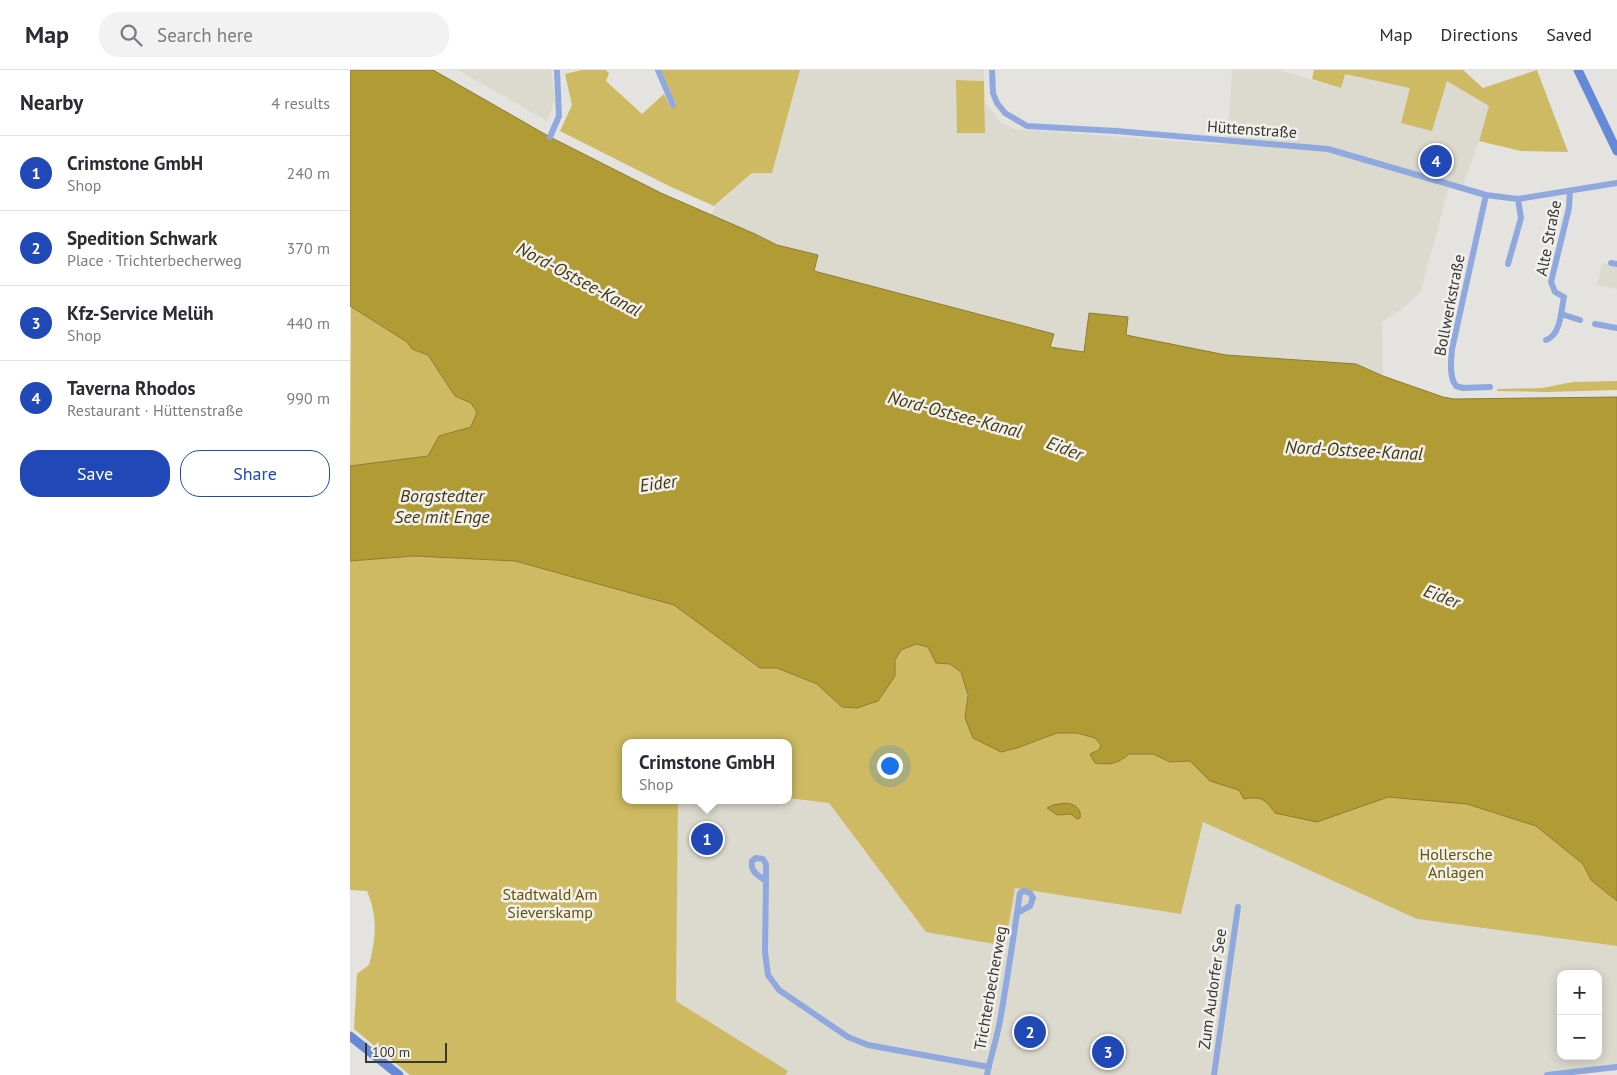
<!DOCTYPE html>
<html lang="en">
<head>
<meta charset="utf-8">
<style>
  body { margin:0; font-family:"PT Sans",sans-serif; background:#f2f2f3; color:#2b2b33 }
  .controls { position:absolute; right:15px; bottom:15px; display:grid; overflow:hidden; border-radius:10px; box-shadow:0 2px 12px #0003 }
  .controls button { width:45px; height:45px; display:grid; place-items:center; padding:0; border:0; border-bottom:1px solid #e1e1e2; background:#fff; color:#2b2b33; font:25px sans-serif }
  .scale { position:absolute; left:15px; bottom:12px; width:82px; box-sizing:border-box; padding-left:5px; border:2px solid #373735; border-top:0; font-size:14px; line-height:18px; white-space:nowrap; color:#373735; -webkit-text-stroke:4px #f1f0ec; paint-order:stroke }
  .you { position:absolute; left:539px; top:695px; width:18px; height:18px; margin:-12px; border:4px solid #fff; border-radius:50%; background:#1a73e8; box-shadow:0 0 0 8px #1a73e833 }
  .badge { display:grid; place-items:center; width:32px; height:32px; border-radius:50%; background:#2049b7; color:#fff; font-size:16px; font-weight:700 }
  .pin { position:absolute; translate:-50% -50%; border:2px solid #fff; box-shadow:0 1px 5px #0006 }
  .popup { position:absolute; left:272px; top:669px; width:170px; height:65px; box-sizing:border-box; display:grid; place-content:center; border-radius:10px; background:#fff; filter:drop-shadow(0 1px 4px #0005); font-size:16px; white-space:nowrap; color:#7c7c81 }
  .popup b { font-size:19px; color:#2b2b33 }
  .popup::after { content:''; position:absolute; left:50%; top:100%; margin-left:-10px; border:10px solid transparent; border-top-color:#fff }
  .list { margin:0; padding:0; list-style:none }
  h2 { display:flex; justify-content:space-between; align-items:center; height:65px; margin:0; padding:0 20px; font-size:21px }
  h2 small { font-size:16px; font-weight:400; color:#7c7c81 }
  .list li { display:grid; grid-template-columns:32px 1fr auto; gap:15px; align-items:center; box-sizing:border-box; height:75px; padding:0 20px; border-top:1px solid #e1e1e2 }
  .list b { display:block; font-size:19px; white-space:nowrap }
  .list p { margin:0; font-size:16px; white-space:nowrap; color:#7c7c81 }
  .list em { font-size:16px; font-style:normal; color:#7c7c81 }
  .actions { display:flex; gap:10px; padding:15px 20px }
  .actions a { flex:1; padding:11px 0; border:1px solid #2049b7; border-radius:20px; text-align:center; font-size:18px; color:#2049b7 }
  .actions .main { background:#2049b7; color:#fff }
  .icon { flex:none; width:28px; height:28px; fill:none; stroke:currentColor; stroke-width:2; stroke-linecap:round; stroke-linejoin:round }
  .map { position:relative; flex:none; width:1267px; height:1005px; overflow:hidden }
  header { display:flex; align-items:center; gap:30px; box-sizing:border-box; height:70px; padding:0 25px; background:#fff; border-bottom:1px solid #e1e1e2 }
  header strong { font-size:24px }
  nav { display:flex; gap:28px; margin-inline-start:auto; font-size:18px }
  .search { width:350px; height:45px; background:#f2f2f3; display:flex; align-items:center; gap:12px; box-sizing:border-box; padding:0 18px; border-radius:20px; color:#7c7c81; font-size:19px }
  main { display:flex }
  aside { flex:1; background:#fff }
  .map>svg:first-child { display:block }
</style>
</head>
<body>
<header>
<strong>Map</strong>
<div class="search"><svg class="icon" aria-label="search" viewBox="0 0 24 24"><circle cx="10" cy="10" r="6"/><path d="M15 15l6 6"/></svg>Search here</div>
<nav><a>Map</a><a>Directions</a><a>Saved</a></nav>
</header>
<main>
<aside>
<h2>Nearby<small>4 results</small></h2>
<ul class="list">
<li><span class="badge">1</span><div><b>Crimstone GmbH</b><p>Shop</p></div><em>240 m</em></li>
<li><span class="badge">2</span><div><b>Spedition Schwark</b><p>Place · Trichterbecherweg</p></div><em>370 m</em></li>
<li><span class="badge">3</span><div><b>Kfz-Service Melüh</b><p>Shop</p></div><em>440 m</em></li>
<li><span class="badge">4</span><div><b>Taverna Rhodos</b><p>Restaurant · Hüttenstraße</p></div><em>990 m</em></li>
</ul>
<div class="actions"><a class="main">Save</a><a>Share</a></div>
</aside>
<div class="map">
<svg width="1267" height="1005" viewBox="0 0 1267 1005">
  <rect width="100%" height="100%" fill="#e4e3df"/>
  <path fill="#dcdace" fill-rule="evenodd" d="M108,0H201L205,30L197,51Z
    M450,0H634V11L606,10L608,63L635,62V32L651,53L665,59L877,75L882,0H929L990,18L995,3L1061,18L1081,61L1097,11L1139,36L1129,71L1111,121L1099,117L1071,221L1057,235L1032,252L1033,306L1006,294L876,285L775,265L778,247L740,243L734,282L700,277L703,263L463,201L467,185L427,175L361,145L365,137L402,103H422Z
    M1252,193L1267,196V219L1247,215Z
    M438,728L479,733L576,862L655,876L665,818L831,844L853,752L1067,849L1267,876V999L1202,1005H435L437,1001L326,931L328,730H438ZM1211,904H1248V986H1211Z"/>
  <path fill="#cdba62" d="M232,0H256L259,3L256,11L292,44L314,24L321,38L326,34L311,0H450L422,103H402L364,136L319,116L210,61L222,35L215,4Z
    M964,0H1113L1133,18L1187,0L1218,82L1171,81L1129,71L1139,36L1097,11L1082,61L1051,53L1060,18L995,4L991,18L962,9Z
    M606,10L634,11L635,63H607Z
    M1,237L57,272L62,279L78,285L105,326L121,333L127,342L121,357L89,366L78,386L0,396Z
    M1267,311V320L1197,322L1147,321V319L1192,318L1223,312Z
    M64,486L165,491L325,535L410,598H427L467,614L492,637L545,606V590L551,580L566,574L579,577L586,593C590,593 595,593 599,594C617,598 619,624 616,639L651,682L667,678L707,663H727L745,668L751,675L749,680L771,691L779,684H803L820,692L840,691L860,711L889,720L917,731L925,743L1020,732L1038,727L1117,734L1186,756L1233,794L1241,810L1267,831V876L1067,849L853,752L831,844L665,818L655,876L576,862L479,733L438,728V673H276V730H328L326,931L438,1001L435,1005H60L4,959L7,904L19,895C26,868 28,847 17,821L0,820V491Z"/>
  <path fill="#b19b34" stroke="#8c7d34" d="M0,0H83L200,67L311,123L405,164L427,175L468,185L464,201L704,264L700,277L734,282L739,243L778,247L776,265L876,285L1006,294L1033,306L1093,327L1104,329L1267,327V831L1241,810L1233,794L1186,756L1117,734L1038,727L967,752L925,743C915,729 912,726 894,729L889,720L860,711L840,691L820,692L803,684H779C769,694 758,695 745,693L740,684L749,680L751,675L745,668L727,663H707L667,678L651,682L623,668L615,648L618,625L611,602L600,594L586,593L578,577L566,574L551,580L545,590V606L528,631L507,638L492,637L467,614L427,598H410L324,535L165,491L64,486L0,491V396L78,386L89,366L121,357L127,342L121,333L105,326L78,285L62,279L57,272L0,236Z
    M716,733C724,734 732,738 730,748L727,749L721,744L707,745L697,738L703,735Z"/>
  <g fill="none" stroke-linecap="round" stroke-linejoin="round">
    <path stroke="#8fa8dd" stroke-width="6" d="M308,0L323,35
      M642,0L643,23L647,33L655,43L677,56L766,61L978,79L1136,125L1168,129L1267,113
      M200,67L209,46L207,0
      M1136,125L1102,279C1101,290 1099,307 1106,316L1113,318L1140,317
      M1261,193L1267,194
      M1158,194L1171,148L1168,129
      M1211,244L1230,250
      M1245,254L1267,258
      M1196,270C1211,265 1211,241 1214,227L1205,222L1201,212L1219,138L1220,121
      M416,811C408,805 400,802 402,791L406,788L413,789L416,794V811L415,882L418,905L429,920L498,967L518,975L639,997
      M637,1005C641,985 648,965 651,945C658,904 664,864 670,823L674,821L680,823L683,828L680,836L667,843
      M864,1005L888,837
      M1197,1005L1267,997"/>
    <path stroke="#6589d7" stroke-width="9" d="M1228,0L1267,81
      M0,966L49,1005"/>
  </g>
  <g text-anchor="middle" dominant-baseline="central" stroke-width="5" stroke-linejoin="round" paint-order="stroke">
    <g font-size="16" fill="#373735" stroke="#f1f0ec">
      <text transform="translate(902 59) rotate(4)">Hüttenstraße</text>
      <text transform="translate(1198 168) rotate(-79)">Alte Straße</text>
      <text transform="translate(1099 235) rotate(-79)">Bollwerkstraße</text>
      <text transform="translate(640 918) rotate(-80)">Trichterbecherweg</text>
      <text transform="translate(862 919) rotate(-82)">Zum Audorfer See</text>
    </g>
    <g font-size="16" fill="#635402" stroke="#f1f0ec">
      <text x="1106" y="784">Hollersche<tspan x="1106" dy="18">Anlagen</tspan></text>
      <text x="200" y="824">Stadtwald Am<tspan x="200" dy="18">Sieverskamp</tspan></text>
    </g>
    <g font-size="18" font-style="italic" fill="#42390e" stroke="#f1f0ec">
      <text transform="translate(229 209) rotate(28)">Nord-Ostsee-Kanal</text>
      <text transform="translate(605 344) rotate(15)">Nord-Ostsee-Kanal</text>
      <text transform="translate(715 378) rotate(21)">Eider</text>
      <text transform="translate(1004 380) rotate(3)">Nord-Ostsee-Kanal</text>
      <text transform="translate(308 413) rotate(-8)">Eider</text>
      <text x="92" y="425">Borgstedter<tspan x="92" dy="21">See mit Enge</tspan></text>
      <text transform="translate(1092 526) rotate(21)">Eider</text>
    </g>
  </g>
</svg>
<div class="controls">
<button>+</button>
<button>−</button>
</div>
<div class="scale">100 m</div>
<div class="you"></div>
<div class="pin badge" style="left:357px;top:769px">1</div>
<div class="popup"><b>Crimstone GmbH</b>Shop</div>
<div class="pin badge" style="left:680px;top:962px">2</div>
<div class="pin badge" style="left:758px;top:982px">3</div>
<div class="pin badge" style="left:1086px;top:91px">4</div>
</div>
</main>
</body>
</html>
